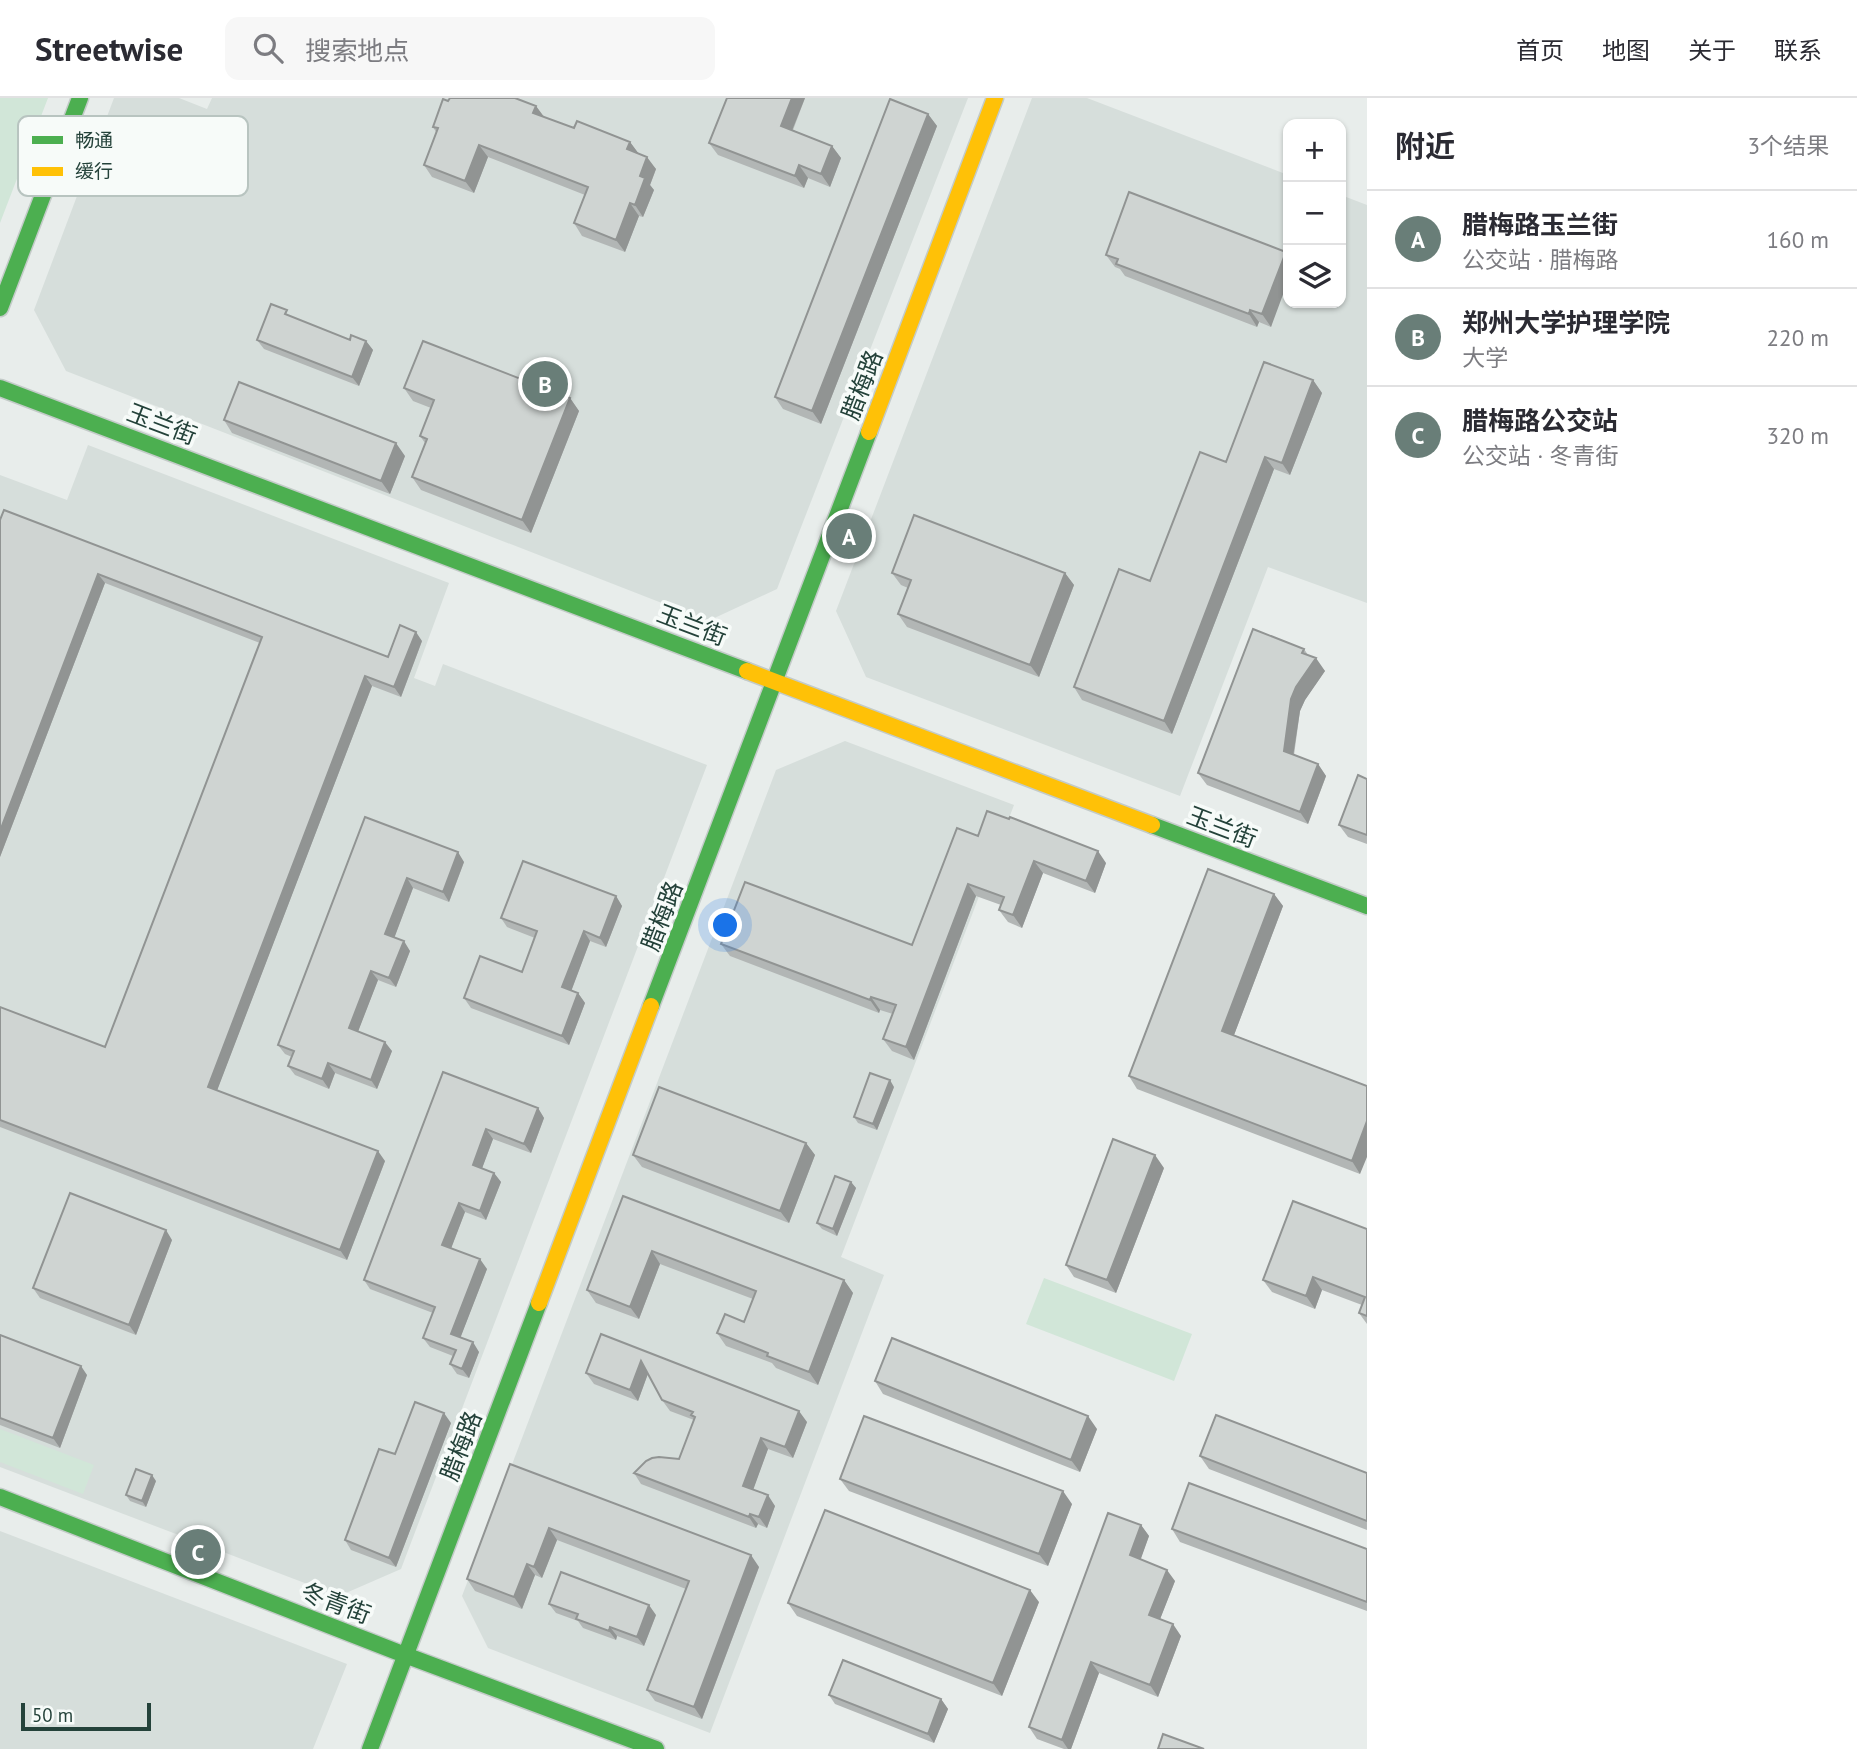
<!DOCTYPE html>
<html lang="zh">
<head>
<meta charset="utf-8">
<style>
	body { margin:0; font-family:"PT Sans","Noto Sans SC",sans-serif; background:#f7f7f7; color:#2b2b33 }
	.controls { position:absolute; right:21px; top:21px; display:grid; overflow:hidden; border-radius:14px; box-shadow:0 2px 5px #0004 }
	.controls button { width:63px; height:63px; display:grid; place-items:center; padding:0; border:0; border-bottom:2px solid #e1e1e2; background:#fff; color:#2b2b33; font:35px sans-serif }
	.scale { position:absolute; left:21px; bottom:18px; width:130px; box-sizing:border-box; padding-left:7px; border:4px solid #24423a; border-top:0; font-size:19px; line-height:24px; white-space:nowrap; color:#24423a; -webkit-text-stroke:5px #f7fbf9; paint-order:stroke }
	.you { position:absolute; left:726px; top:828px; width:24px; height:24px; margin:-18px; border:5px solid #fff; border-radius:50%; background:#1a73e8; box-shadow:0 0 0 10px #1a73e833 }
	.badge { display:grid; place-items:center; width:46px; height:46px; border-radius:50%; background:#697e78; color:#fff; font-size:23px; font-weight:700 }
	.pin { position:absolute; translate:-50% -50%; border:4px solid #fff; box-shadow:0 2px 7px #0006 }
	.list { margin:0; padding:0; list-style:none }
	h2 { display:flex; justify-content:space-between; align-items:center; height:91px; margin:0; padding:0 28px; font-size:30px }
	h2 small { font-size:23px; font-weight:400; color:#7c7c81 }
	.list li { display:grid; grid-template-columns:46px 1fr auto; gap:21px; align-items:center; box-sizing:border-box; height:98px; padding:0 28px; border-top:2px solid #e1e1e2 }
	.list b { display:block; font-size:26px; white-space:nowrap }
	.list p { margin:0; font-size:23px; white-space:nowrap; color:#7c7c81 }
	.list em { font-size:23px; font-style:normal; color:#7c7c81 }
	.icon { flex:none; width:38px; height:38px; fill:none; stroke:currentColor; stroke-width:2; stroke-linecap:round; stroke-linejoin:round }
	.map { position:relative; flex:none; width:1367px; height:1651px; overflow:hidden }
	header { display:flex; align-items:center; gap:42px; box-sizing:border-box; height:98px; padding:0 35px; background:#fff; border-bottom:2px solid #e1e1e2 }
	header strong { font-size:33px }
	nav { display:flex; gap:38px; margin-inline-start:auto; font-size:24px }
	.search { width:490px; height:63px; background:#f7f7f7; display:flex; align-items:center; gap:18px; box-sizing:border-box; padding:0 24px; border-radius:14px; color:#7c7c81; font-size:26px }
	main { display:flex }
	aside { flex:1; background:#fff }
	.map>svg:first-child { display:block }
	.built { fill:#d6dedb }
	.green { fill:#d1e6d8 }
	.lines { fill:none; stroke-linecap:round; stroke-linejoin:round }
	.fast-casing { stroke:#c3cbc8; stroke-width:19 }
	.slow-casing { stroke:#c3cbc8; stroke-width:19 }
	.fast { stroke:#4caf50; stroke-width:16 }
	.slow { stroke:#ffc107; stroke-width:16 }
	.wall { fill:#b2b6b5 }
	.shaded-wall { fill:#919493 }
	.building { fill:#cfd4d2; stroke:#919493; stroke-width:2 }
	.labels { text-anchor:middle; dominant-baseline:central; stroke-width:7; stroke-linejoin:round; paint-order:stroke }
	.street-label { font-size:24px; fill:#24423a; stroke:#f7fbf9 }
	.key { fill:#f7fbf9; stroke:#b8c4c0; stroke-width:2 }
	.key-label { font-size:19px; fill:#24423a }
</style>
</head>
<body>
<header>
<strong>Streetwise</strong>
<div class="search"><svg class="icon" aria-label="search" viewBox="0 0 24 24"><circle cx="10" cy="10" r="6"/><path d="M15 15l6 6"/></svg>搜索地点</div>
<nav><a>首页</a><a>地图</a><a>关于</a><a>联系</a></nav>
</header>
<main>
<div class="map">
<svg width="1367" height="1651" viewBox="0 0 1367 1651">
	<rect width="100%" height="100%" fill="#e8edeb"/>
	<path class="built" d="M114,0H179L207,11L212,0H968L777,491L708,523L66,273L34,212Z
		M1032,0H1087L1288,77V205H1341V97L1367,107V505L1268,469L1180,698L866,579L836,513Z
		M88,347L449,485L414,580L435,588L443,566L707,667L401,1471L339,1498L0,1369V377L67,402Z
		M845,643L1014,707L841,1159L884,1177L710,1635L488,1550L462,1498L776,672Z
		M0,1433L347,1566L313,1651H0Z"/>
	<path class="green" d="M0,0H48L0,125Z
		M1044,1180L1192,1236L1174,1283L1026,1226Z
		M0,1331L94,1367L83,1396L0,1364Z"/>
	<g class="lines">
		<defs>
			<path id="fast" d="M0,210L80,0
				M0,290L747,573
				M1152,727L1367,808
				M651,908L869,334
				M0,1399L405,1557L656,1651
				M370,1651L539,1205"/>
			<path id="slow" d="M869,334L995,0
				M747,573L1152,727
				M539,1205L651,908"/>
		</defs>
		<use href="#fast" class="fast-casing"/>
		<use href="#slow" class="slow-casing"/>
		<use href="#fast" class="fast"/>
		<use href="#slow" class="slow"/>
	</g>
	<path class="wall" d="M727,0H805L793,32L832,48L841,60L830,89L808,80L804,90L718,57L709,45Z
		M448,3L536,8L543,19L574,30L630,44L638,55L656,71L650,87L654,92L643,119L639,118L625,154L582,138L574,125L585,97L488,59L474,95L432,79L424,67L436,34L433,29Z
		M928,16L937,28L821,326L783,311L775,299Z
		M1106,157L1288,158L1271,229L1259,224L1257,229L1125,178L1120,171L1115,169Z
		M292,219L350,242L366,243L373,252L359,288L264,251L257,242Z
		M1313,282L1322,295L1290,377L1274,371L1172,636L1082,602L1074,589L1150,483L1226,364Z
		M404,290L570,300L579,313L531,435L421,392L412,379L425,345L420,338L431,310L413,303Z
		M224,322L405,358L390,396L232,335Z
		M0,422L388,559L422,543L401,599L372,588L217,992L385,1063L347,1162L0,1029V909L105,949L260,545L105,485L0,759Z
		M892,475H1065L1074,487L1039,579L907,529L898,516L908,490L901,487Z
		M1304,551L1308,557L1325,573L1305,602L1300,613L1294,657L1318,666L1326,678L1308,726L1207,687L1198,675Z
		M1367,681V746L1348,739L1339,727Z
		M365,719L464,764L449,804L413,790L394,840L410,853L396,889L378,882L358,933L392,953L377,991L335,975L329,991L295,977L288,968L292,959L285,956L278,947Z
		M978,738L1106,765L1095,795L1043,775L1022,830L1008,824L999,812L1001,807L976,798L914,962L892,953L883,941L893,916L880,912L879,915L730,858L721,846L912,847Z
		M1274,796L1283,808L1234,937L1367,988L1360,1076L1137,991L1129,978Z
		M616,798L622,808L606,849L590,843L571,893L578,895L585,905L569,947L471,910L464,900L522,874L535,840L507,829L501,820Z
		M443,974L538,1010L544,1020L531,1055L493,1041L482,1070L494,1075L501,1084L486,1122L465,1114L451,1150L487,1171L460,1240L479,1254L469,1280L457,1276L450,1266L453,1258L430,1249L423,1240L433,1215L370,1191L364,1182Z
		M894,989L877,1032L858,1025L854,1019Z
		M806,1045L815,1057L789,1125L642,1069L633,1057Z
		M1164,1070L1116,1195L1074,1179L1066,1167Z
		M851,1084L856,1090L837,1138L822,1131L817,1125Z
		M623,1098L844,1182L853,1195L818,1287L776,1270L772,1265L726,1248L717,1235L744,1224L753,1201L660,1166L639,1221L596,1205L587,1192Z
		M1367,1131V1226L1359,1215L1362,1207L1322,1192L1315,1211L1272,1194L1263,1182Z
		M172,1142L136,1237L40,1200L33,1190Z
		M601,1236L807,1324L793,1360L768,1351L753,1391L775,1408L767,1430L758,1426L756,1430L641,1386L634,1375L679,1361L694,1322L670,1313L662,1302L648,1275L638,1303L594,1286L586,1275Z
		M0,1237L87,1277L60,1350L0,1327Z
		M875,1283L1097,1331L1080,1374L883,1296Z
		M451,1325L396,1469L351,1452L345,1442L395,1356Z
		M1200,1358L1367,1375V1432L1209,1371Z
		M510,1366L759,1469L702,1621L655,1603L647,1592L686,1491L557,1442L542,1480L535,1477L522,1511L475,1493L467,1481Z
		M840,1381L1072,1406L1048,1468L849,1393Z
		M156,1383L146,1409L130,1403L126,1397Z
		M1141,1427L1149,1438L1140,1462L1175,1483L1160,1521L1181,1538L1158,1599L1099,1575L1071,1651H1064L1037,1641L1029,1629Z
		M1172,1431L1367,1451V1513L1180,1444Z
		M1039,1504L1002,1598L797,1518L788,1505Z
		M549,1506L656,1517L644,1548L617,1538L616,1542L583,1530L578,1523L556,1515Z
		M829,1597L941,1601L948,1611L934,1645L835,1606Z"/>
	<path class="shaded-wall" d="M792,0H805L789,40L781,28Z
		M536,8L545,20L533,15Z
		M928,16L937,28L821,326L812,313Z
		M630,44L639,56L627,51Z
		M479,47L488,59L474,95L465,83Z
		M832,48L841,60L830,89L821,76Z
		M647,59L656,71L650,87L654,92L643,119L635,107L640,78Z
		M799,67L808,80L804,90L795,78Z
		M630,105L639,118L625,154L616,142Z
		M1286,154L1288,158V183L1271,229L1262,216Z
		M1250,212L1259,224L1257,229L1249,216Z
		M366,243L373,252L359,288L352,279Z
		M1313,282L1322,295L1290,377L1282,365Z
		M570,300L579,313L531,435L522,422Z
		M396,345L405,358L390,396L381,383Z
		M1265,359L1274,371L1172,636L1164,623Z
		M1065,475L1074,487L1039,579L1030,567Z
		M98,476L105,485L0,759V733Z
		M416,534L422,543L401,599L394,589Z
		M1316,560L1325,573L1305,602L1300,613L1292,665L1284,653L1291,601L1296,589Z
		M365,578L372,588L215,998L208,989Z
		M1318,666L1326,678L1308,726L1300,714Z
		M1098,753L1106,765L1095,795L1086,783Z
		M458,754L464,764L449,804L443,794Z
		M1034,763L1043,775L1022,830L1013,817Z
		M407,780L413,790L392,846L385,836Z
		M968,786L976,798L914,962L906,949Z
		M1274,796L1283,808L1231,945L1222,933Z
		M616,798L622,808L606,849L600,840Z
		M584,833L590,843L569,899L562,889Z
		M404,843L410,853L396,889L389,880Z
		M371,873L378,882L356,939L349,930Z
		M578,895L585,905L569,947L562,938Z
		M871,899L880,912L879,915L870,902Z
		M385,944L392,953L377,991L371,982Z
		M328,965L335,975L329,991L322,981Z
		M890,982L894,989L877,1032L873,1026Z
		M538,1010L544,1020L531,1055L524,1046Z
		M1367,1023V1059L1360,1076L1352,1063Z
		M486,1031L493,1041L480,1076L473,1067Z
		M806,1045L815,1057L789,1125L780,1113Z
		M378,1053L385,1063L347,1162L340,1152Z
		M1155,1057L1164,1070L1116,1195L1107,1182Z
		M494,1075L501,1084L486,1122L480,1113Z
		M851,1084L856,1090L837,1138L833,1131Z
		M459,1105L465,1114L449,1156L442,1147Z
		M166,1132L172,1142L136,1237L129,1227Z
		M652,1153L660,1166L639,1221L630,1209Z
		M480,1161L487,1171L458,1246L451,1236Z
		M1313,1179L1322,1192L1315,1211L1306,1198Z
		M844,1182L853,1195L818,1287L809,1274Z
		M473,1244L479,1254L469,1280L462,1271Z
		M641,1263L649,1273L638,1303L630,1292Z
		M81,1268L87,1277L60,1350L53,1340Z
		M799,1313L807,1324L793,1360L785,1349Z
		M444,1315L451,1325L396,1469L389,1460Z
		M1088,1318L1097,1331L1080,1374L1071,1362Z
		M761,1340L768,1351L751,1398L743,1388Z
		M152,1377L156,1383L146,1409L142,1403Z
		M1063,1393L1072,1406L1048,1468L1039,1456Z
		M768,1397L775,1408L767,1430L759,1419Z
		M750,1416L758,1426L756,1430L749,1419Z
		M1141,1427L1149,1438L1138,1469L1130,1457Z
		M549,1430L557,1442L542,1480L534,1469Z
		M751,1457L759,1469L702,1621L694,1609Z
		M527,1466L535,1477L522,1511L514,1499Z
		M1167,1472L1175,1483L1157,1529L1149,1517Z
		M1030,1492L1039,1504L1002,1598L993,1585Z
		M649,1507L656,1517L644,1548L637,1539Z
		M1173,1526L1181,1538L1158,1599L1150,1587Z
		M610,1529L617,1538L616,1542L609,1533Z
		M1091,1564L1099,1575L1071,1651H1068L1062,1642Z
		M941,1601L948,1611L934,1645L928,1636Z"/>
	<path class="building" d="M450,0H515L536,8L533,15L574,30L577,23L630,44L627,51L647,59L640,78L645,80L635,107L630,105L616,142L574,125L588,89L479,47L465,83L424,67L438,30L433,29L443,1L448,3Z
		M727,0H792L781,28L832,48L821,76L799,67L795,78L709,45Z
		M890,1L928,16L812,313L775,299Z
		M1129,94L1286,154L1262,216L1250,212L1249,216L1116,166L1118,161L1106,157Z
		M271,206L287,212L285,216L350,242L351,237L366,243L352,279L257,242Z
		M423,243L570,300L522,422L412,379L427,341L420,338L434,302L404,290Z
		M1264,264L1313,282L1282,365L1265,359L1164,623L1074,589L1119,471L1150,483L1200,354L1226,364Z
		M239,284L396,345L381,383L224,322Z
		M4,412L388,559L400,527L416,534L394,589L365,578L208,989L378,1053L340,1152L0,1022V909L105,949L262,539L98,476L0,733V422Z
		M914,417L1065,475L1030,567L898,516L911,482L892,475Z
		M1253,531L1304,551L1302,555L1316,560L1296,589L1291,601L1284,653L1318,666L1300,714L1198,675Z
		M1358,677L1367,681V737L1339,727Z
		M987,713L1009,721L1010,719L1098,753L1086,783L1034,763L1013,817L999,812L1004,799L968,786L906,949L883,941L896,907L871,899L870,902L721,846L745,784L912,847L957,730L978,738Z
		M365,719L458,754L443,794L407,780L385,836L404,843L389,880L371,873L349,930L385,944L371,982L328,965L322,981L288,968L294,953L278,947Z
		M523,763L616,798L600,840L584,833L562,889L578,895L562,938L464,900L480,858L522,874L537,833L501,820Z
		M1208,771L1274,796L1222,933L1367,988V1023L1352,1063L1129,978Z
		M443,974L538,1010L524,1046L486,1031L473,1067L494,1075L480,1113L459,1105L442,1147L480,1161L451,1236L473,1244L462,1271L450,1266L456,1252L423,1240L435,1209L364,1182Z
		M870,975L890,982L873,1026L854,1019Z
		M659,989L806,1045L780,1113L633,1057Z
		M1113,1041L1155,1057L1107,1182L1066,1167Z
		M835,1078L851,1084L833,1131L817,1125Z
		M70,1095L166,1132L129,1227L33,1190Z
		M623,1098L844,1182L809,1274L767,1258L768,1255L717,1235L725,1216L744,1224L756,1193L652,1153L630,1209L587,1192Z
		M1293,1103L1367,1131V1218L1359,1215L1365,1199L1313,1179L1306,1198L1263,1182Z
		M601,1236L799,1313L785,1349L761,1340L743,1388L768,1397L759,1419L750,1416L749,1419L634,1375L646,1363L652,1360L659,1359L679,1361L695,1319L691,1317L693,1314L662,1302L641,1263L630,1292L586,1275Z
		M0,1237L81,1268L53,1340L0,1320Z
		M892,1240L1088,1318L1071,1362L875,1283Z
		M415,1304L444,1315L389,1460L345,1442L379,1351L395,1356Z
		M1216,1317L1367,1375V1423L1200,1358Z
		M864,1318L1063,1393L1039,1456L840,1381Z
		M510,1366L751,1457L694,1609L647,1592L689,1483L549,1430L534,1469L527,1466L514,1499L467,1481Z
		M136,1371L152,1377L142,1403L126,1397Z
		M1189,1385L1367,1451V1504L1172,1431Z
		M825,1412L1030,1492L993,1585L788,1505Z
		M1108,1415L1141,1427L1130,1457L1167,1472L1149,1517L1173,1526L1150,1587L1091,1564L1062,1642L1029,1629Z
		M561,1474L649,1507L637,1539L610,1529L609,1533L576,1521L578,1516L549,1506Z
		M843,1562L941,1601L928,1636L829,1597Z
		M1163,1636L1204,1651H1158Z"/>
	<g class="labels">
		<g class="street-label">
			<text transform="translate(862 287) rotate(-69)">腊梅路</text>
			<text transform="translate(162 326) rotate(21)">玉兰街</text>
			<text transform="translate(692 527) rotate(21)">玉兰街</text>
			<text transform="translate(1222 729) rotate(21)">玉兰街</text>
			<text transform="translate(662 818) rotate(-69)">腊梅路</text>
			<text transform="translate(461 1348) rotate(-69)">腊梅路</text>
			<text transform="translate(336 1505) rotate(21)">冬青街</text>
		</g>
	</g>
	<rect x="18" y="18" width="230" height="80" rx="10" class="key"/>
	<rect x="32" y="38" width="31" height="8" fill="#4caf50"/>
	<rect x="32" y="69" width="31" height="9" fill="#ffc107"/>
	<g class="key-label">
		<text x="75" y="49">畅通</text>
		<text x="75" y="80">缓行</text>
	</g>
</svg>
<div class="controls">
<button>+</button>
<button>−</button>
<button><svg class="icon" aria-label="layers" viewBox="0 0 24 24"><path d="M12 4l9 5-9 5-9-5zM3 14l9 5 9-5"/></svg></button>
</div>
<div class="scale">50 m</div>
<div class="you"></div>
<div class="pin badge" style="left:849px;top:438px">A</div>
<div class="pin badge" style="left:545px;top:286px">B</div>
<div class="pin badge" style="left:198px;top:1454px">C</div>
</div>
<aside>
<h2>附近<small>3个结果</small></h2>
<ul class="list">
<li><span class="badge">A</span><div><b>腊梅路玉兰街</b><p>公交站 · 腊梅路</p></div><em>160 m</em></li>
<li><span class="badge">B</span><div><b>郑州大学护理学院</b><p>大学</p></div><em>220 m</em></li>
<li><span class="badge">C</span><div><b>腊梅路公交站</b><p>公交站 · 冬青街</p></div><em>320 m</em></li>
</ul>
</aside>
</main>
</body>
</html>
